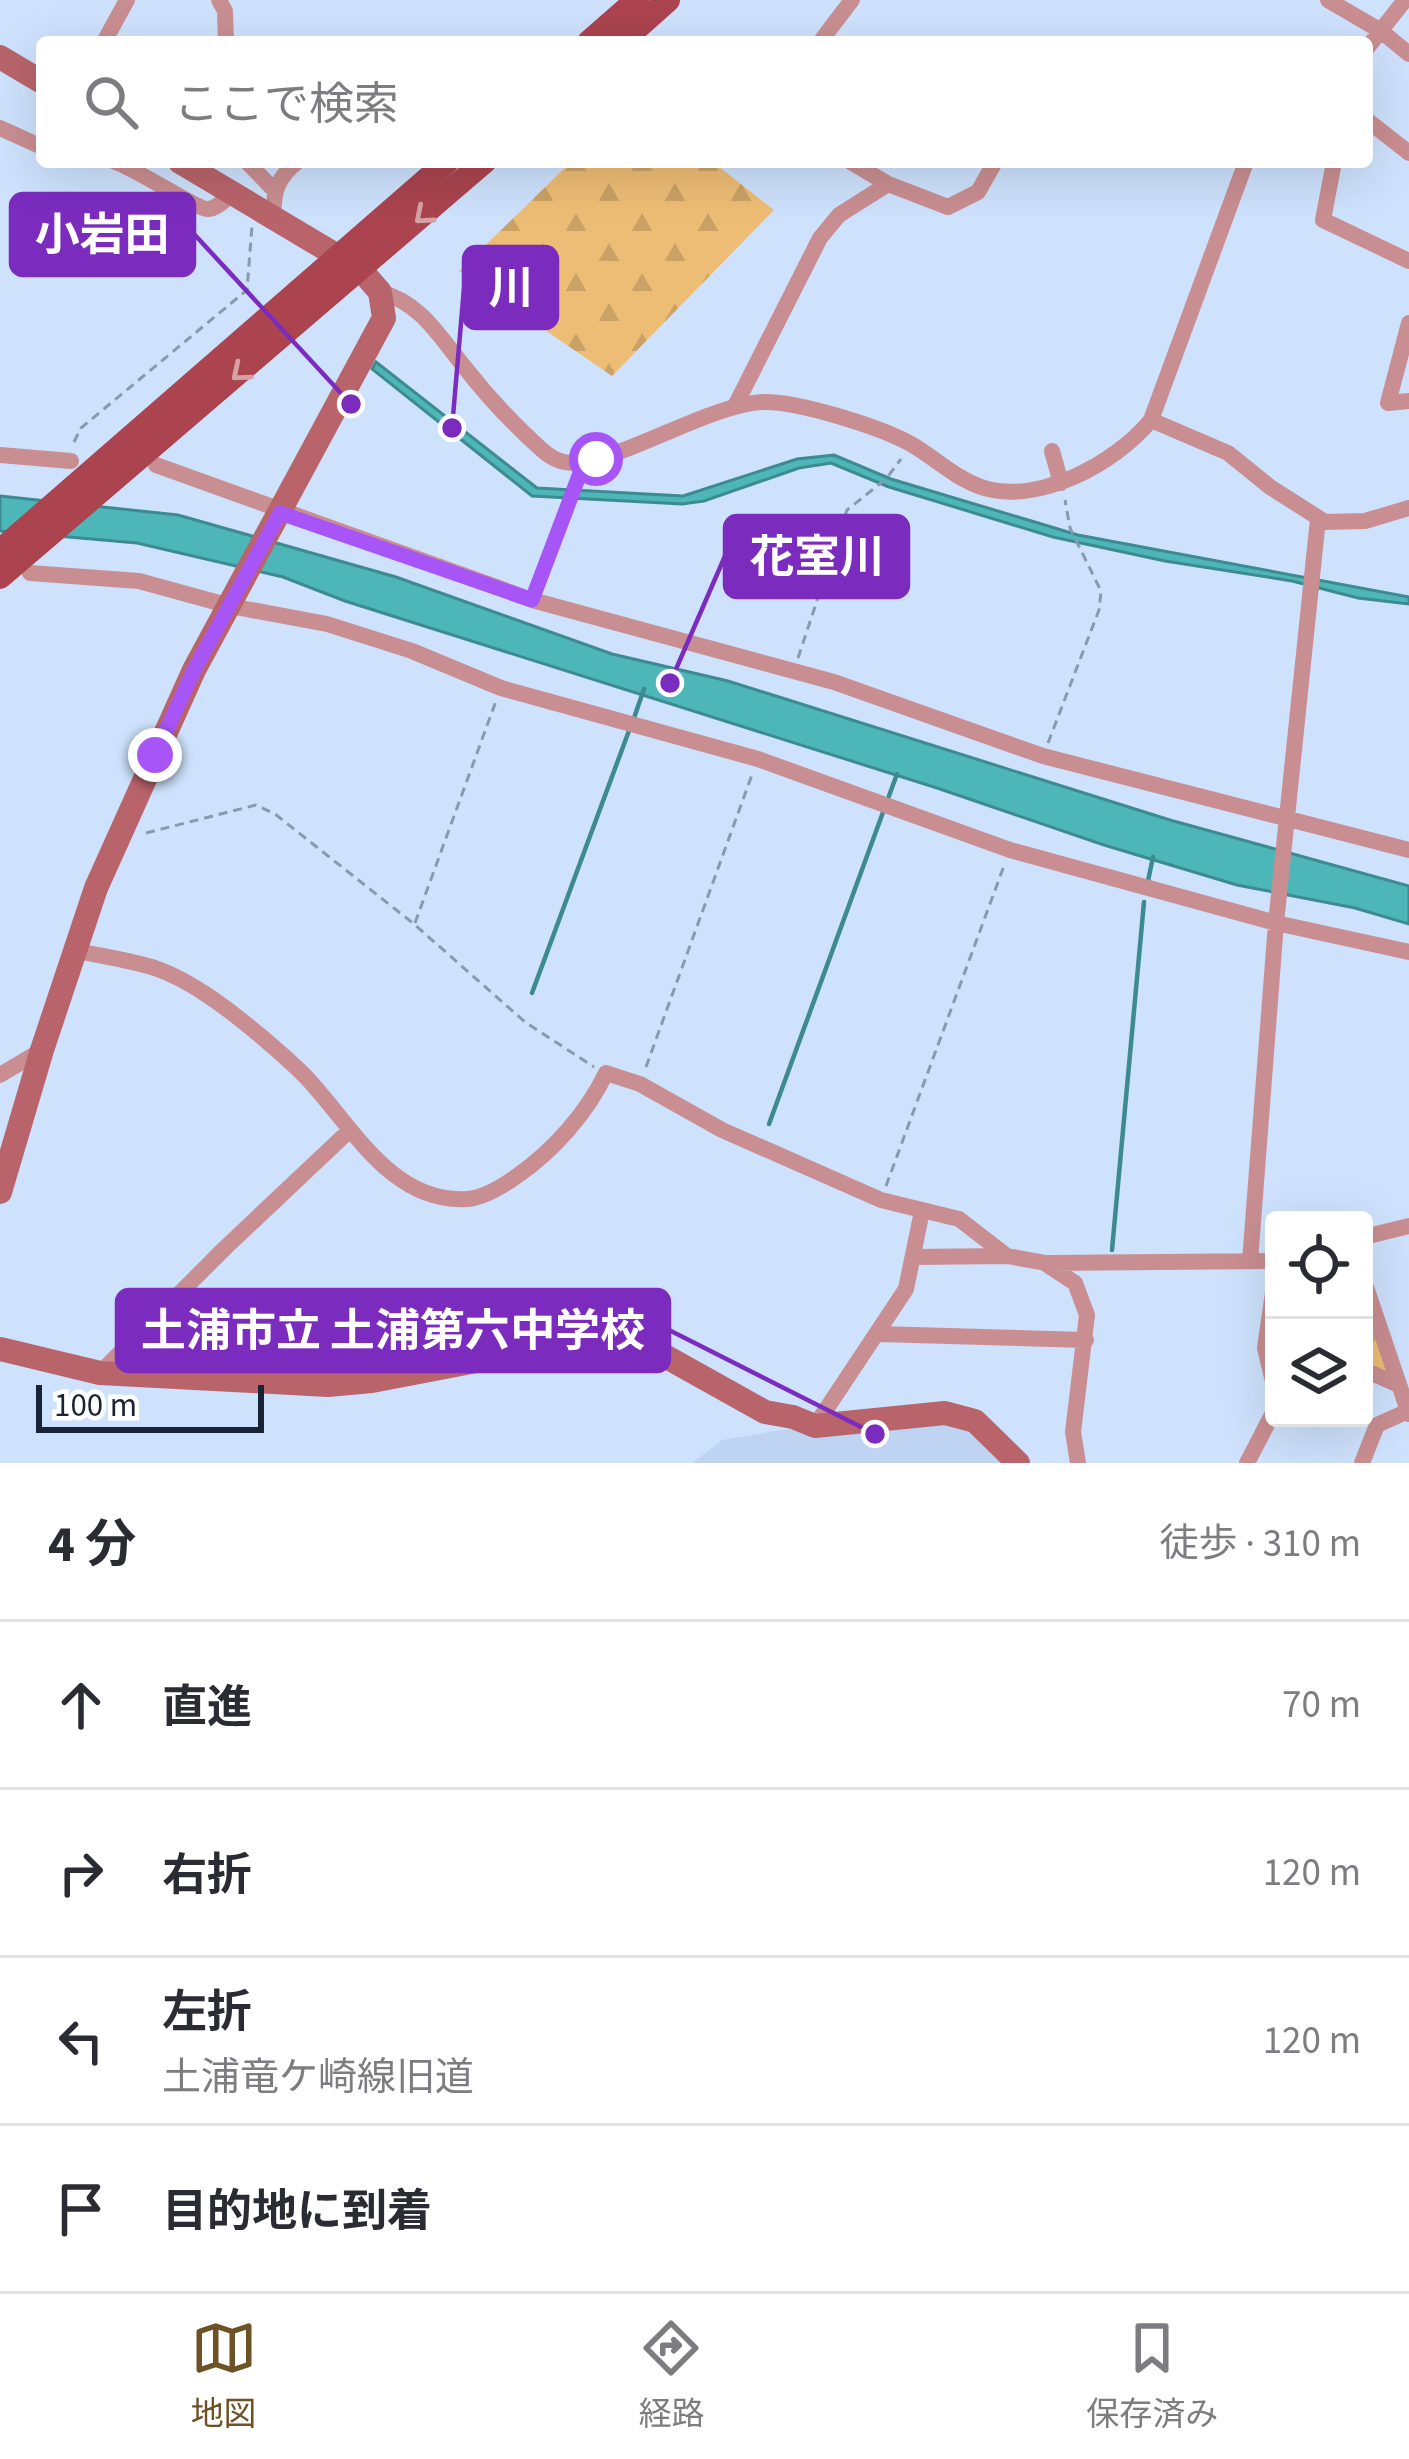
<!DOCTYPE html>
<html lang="ja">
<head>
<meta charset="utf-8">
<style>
	body { margin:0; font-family:"Source Sans 3","Noto Sans JP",sans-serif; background:#f7f7f7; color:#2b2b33 }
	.controls { position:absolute; right:36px; bottom:36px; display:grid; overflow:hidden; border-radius:12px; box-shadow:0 12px 48px #0002 }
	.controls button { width:108px; height:108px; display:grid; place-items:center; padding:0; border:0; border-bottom:3px solid #e1e1e2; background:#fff; color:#2b2b33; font:60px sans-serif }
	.scale { position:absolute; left:36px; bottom:30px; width:228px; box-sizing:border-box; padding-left:12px; border:6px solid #182435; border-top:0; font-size:33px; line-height:42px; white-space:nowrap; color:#182435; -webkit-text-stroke:9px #fff; paint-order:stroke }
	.stop { position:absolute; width:36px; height:36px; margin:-27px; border:9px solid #a855f7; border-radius:50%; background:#fff }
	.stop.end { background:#a855f7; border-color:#fff; box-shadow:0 3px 12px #0008 }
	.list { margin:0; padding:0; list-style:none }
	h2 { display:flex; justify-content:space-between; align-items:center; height:156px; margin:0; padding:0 48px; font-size:51px }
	h2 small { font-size:39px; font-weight:400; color:#7c7c81 }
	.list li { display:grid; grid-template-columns:78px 1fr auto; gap:36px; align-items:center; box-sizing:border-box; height:168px; padding:0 48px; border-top:3px solid #e1e1e2 }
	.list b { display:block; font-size:45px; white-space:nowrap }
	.list p { margin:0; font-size:39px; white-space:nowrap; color:#7c7c81 }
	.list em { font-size:39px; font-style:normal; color:#7c7c81 }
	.icon { flex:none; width:66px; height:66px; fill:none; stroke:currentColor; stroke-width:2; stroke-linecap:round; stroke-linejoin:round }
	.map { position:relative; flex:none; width:1409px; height:1463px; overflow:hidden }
	.search { position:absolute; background:#fff; box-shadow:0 12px 48px #0002; left:36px; right:36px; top:36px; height:132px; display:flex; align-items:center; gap:30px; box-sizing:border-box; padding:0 42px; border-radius:12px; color:#7c7c81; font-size:45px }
	.sheet { height:828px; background:#fff }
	nav { display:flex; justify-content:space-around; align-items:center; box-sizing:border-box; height:168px; border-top:3px solid #e1e1e2; background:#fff; font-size:33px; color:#7c7c81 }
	nav a { display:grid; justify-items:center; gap:6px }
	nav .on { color:#6e5124 }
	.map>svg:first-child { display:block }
	.built { fill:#bed4f2 }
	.forest { fill:url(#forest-firs) }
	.park { fill:url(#park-crowns) }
	.water { fill:#4db6b8; stroke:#3d8a91; stroke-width:3 }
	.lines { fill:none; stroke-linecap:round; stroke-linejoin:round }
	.stream { stroke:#3d8a91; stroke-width:4.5 }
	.path { stroke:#8899b0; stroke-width:3; stroke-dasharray:9 6; stroke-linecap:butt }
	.street { stroke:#c98e91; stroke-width:16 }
	.secondary { stroke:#b9646b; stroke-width:24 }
	.primary { stroke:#ab444f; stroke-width:24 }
	.oneway { stroke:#d5a2a7 }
	.route { stroke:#a855f7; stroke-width:15 }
	.leader { fill:none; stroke:#7b2cbf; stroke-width:4.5 }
	.callout-dot { fill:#7b2cbf; stroke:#fff; stroke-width:4.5 }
	.callout { fill:#7b2cbf; stroke:#7b2cbf; stroke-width:4.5 }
	.callout-label { font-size:45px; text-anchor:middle; font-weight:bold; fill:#fff }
</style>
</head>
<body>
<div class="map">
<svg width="1409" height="1463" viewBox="0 0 1409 1463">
	<defs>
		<pattern id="forest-firs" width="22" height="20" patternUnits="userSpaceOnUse" patternTransform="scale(3)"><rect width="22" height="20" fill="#eebd75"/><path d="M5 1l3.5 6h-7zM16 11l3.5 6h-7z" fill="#cba266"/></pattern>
		<pattern id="park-crowns" width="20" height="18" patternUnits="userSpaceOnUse" patternTransform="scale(3)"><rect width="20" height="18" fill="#eebd75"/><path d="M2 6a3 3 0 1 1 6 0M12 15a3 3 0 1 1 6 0" fill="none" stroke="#cba266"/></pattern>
	</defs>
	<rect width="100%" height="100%" fill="#cee2fd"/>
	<path class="built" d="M945,1413L1018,1463H692L722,1440L800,1427Z"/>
	<path class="forest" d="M571,162H713L774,210L612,376L459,271Z"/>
	<path class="park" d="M1364,1281L1399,1385L1364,1370Z"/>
	<path class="water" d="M376,362L537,488L683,496L797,459L834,455L891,479L1078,535L1409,597V604L1358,598L1292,581L1165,561L1053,537L889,487L831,463L799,468L704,501L682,504L532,496L372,369Z
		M0,496L178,515L396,577L612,654L728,681L1170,820L1409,886V924L1355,908L1237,885L1104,845L937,788L345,601L283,577L137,543L0,531Z"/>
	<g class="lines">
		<path class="stream" d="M634,718L644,689
			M1148,881L1153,857
			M532,993L630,728
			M769,1124L897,774
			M1112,1250L1144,902"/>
		<path class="path" d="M74,442L81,428L247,290L252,226
			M537,587L578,478
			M798,658L847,510L886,479L901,459
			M1048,743L1099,610L1101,591L1070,528L1065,500
			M146,833L256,805L275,814L414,924L525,1022L594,1067
			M415,923L496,701
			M646,1067L753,772
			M886,1186L1005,863"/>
		<path class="street" d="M219,0L225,11L226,42
			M1328,0L1381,31L1409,54
			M104,42L127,0
			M820,42L852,0
			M1367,48L1405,0
			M1367,120L1409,153
			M0,128L42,147
			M115,162C137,169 199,211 209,209C219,207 226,199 233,192
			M247,162L274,190
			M851,162L888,184L948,207L978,192L995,162
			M1334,162L1323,220L1409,261
			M273,216C274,191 277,178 297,162
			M380,292C422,303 440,338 466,369C484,392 506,416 527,436C538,446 549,459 564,462C606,471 707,404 763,402C798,401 880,427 911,444C935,458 955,478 981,487C1038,506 1116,463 1151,420L1246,162
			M1409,323L1388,403L1409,401
			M736,404L820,238L839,215L888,184
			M1151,420L1228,453L1270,487L1325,522L1365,521L1409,508
			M1052,451L1061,483
			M0,455L71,461
			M156,465L532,600L834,682L1043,756L1409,850
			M30,573L139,581L230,606L327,624L412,651L501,688L758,759L1010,850L1276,923L1409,952
			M73,950C100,956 129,960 155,968C193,981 232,1012 263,1038C277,1050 291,1062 304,1075C350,1122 390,1204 467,1199C484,1198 503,1186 517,1176C553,1151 587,1113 606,1073L640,1084L722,1130L881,1200L959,1219L1007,1256
			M0,1075L42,1050
			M1364,1237L1409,1226
			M913,1257L1007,1256L1046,1263L1274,1261
			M1250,1261L1276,923L1318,519
			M1046,1264L1075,1283L1087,1315L1073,1432L1078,1463
			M1364,1281L1409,1414
			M1274,1286L1265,1348L1274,1386
			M879,1334L1086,1340
			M1364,1370L1399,1385
			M100,1373L225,1248L350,1130
			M815,1426L906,1289L922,1211
			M1247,1463L1274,1411
			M1362,1463L1377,1425L1408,1411"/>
		<path class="secondary" d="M0,57L42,82
			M0,1192L42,1050L96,888L194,670L384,318L380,292L361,270L180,162
			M0,1349L100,1373L328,1385L372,1381L585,1340H636L765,1412L793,1417L815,1426L945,1413L975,1421L1018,1463"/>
		<path class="primary" d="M589,42L637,0
			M621,42L668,0
			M0,551L447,162
			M0,577L484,162"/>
	</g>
	<defs><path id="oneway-chevron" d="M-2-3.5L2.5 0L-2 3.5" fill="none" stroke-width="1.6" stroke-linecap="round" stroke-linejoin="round" transform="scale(3)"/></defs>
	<g class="oneway">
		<use href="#oneway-chevron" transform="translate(423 216) rotate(139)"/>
		<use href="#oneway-chevron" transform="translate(240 373) rotate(140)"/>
	</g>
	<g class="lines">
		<path class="route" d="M155,755L194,670L280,513L532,600L585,460L596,459"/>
	</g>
	<path class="leader" d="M351 404L194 234M452 428L464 288M670 683L725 556M875 1434L669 1330"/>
	<g class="callout-dot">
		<circle cx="351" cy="404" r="12"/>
		<circle cx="452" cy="428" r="12"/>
		<circle cx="670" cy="683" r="12"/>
		<circle cx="875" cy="1434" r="12"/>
	</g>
	<g class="callout">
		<rect x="11" y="194" width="183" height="81" rx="12"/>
		<rect x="464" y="247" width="93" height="81" rx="12"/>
		<rect x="725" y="516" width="183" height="81" rx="12"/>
		<rect x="117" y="1290" width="552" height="81" rx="12"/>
	</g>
	<g class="callout-label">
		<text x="102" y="250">小岩田</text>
		<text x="511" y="303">川</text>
		<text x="817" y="572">花室川</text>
		<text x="393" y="1346">土浦市立 土浦第六中学校</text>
	</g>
</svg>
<div class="controls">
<button><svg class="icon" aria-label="locate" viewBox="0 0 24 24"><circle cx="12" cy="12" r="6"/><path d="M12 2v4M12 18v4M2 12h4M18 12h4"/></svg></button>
<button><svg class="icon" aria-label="layers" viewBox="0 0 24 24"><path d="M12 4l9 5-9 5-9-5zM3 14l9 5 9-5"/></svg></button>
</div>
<div class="scale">100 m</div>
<div class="stop" style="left:596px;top:459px"></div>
<div class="stop end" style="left:155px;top:755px"></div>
<div class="search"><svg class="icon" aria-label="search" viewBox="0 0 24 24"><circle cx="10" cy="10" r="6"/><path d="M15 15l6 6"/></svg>ここで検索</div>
</div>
<section class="sheet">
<h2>4 分<small>徒歩 · 310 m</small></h2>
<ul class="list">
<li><svg class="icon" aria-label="ahead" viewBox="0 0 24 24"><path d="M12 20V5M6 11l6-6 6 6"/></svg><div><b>直進</b></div><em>70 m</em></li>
<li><svg class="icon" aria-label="right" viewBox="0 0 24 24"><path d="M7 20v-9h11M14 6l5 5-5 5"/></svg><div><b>右折</b></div><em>120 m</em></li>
<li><svg class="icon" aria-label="left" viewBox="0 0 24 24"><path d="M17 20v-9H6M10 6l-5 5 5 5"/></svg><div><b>左折</b><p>土浦竜ケ崎線旧道</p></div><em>120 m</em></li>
<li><svg class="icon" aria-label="arrive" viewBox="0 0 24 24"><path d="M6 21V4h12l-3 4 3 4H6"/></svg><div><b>目的地に到着</b></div></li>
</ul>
</section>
<nav>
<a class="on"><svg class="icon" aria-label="map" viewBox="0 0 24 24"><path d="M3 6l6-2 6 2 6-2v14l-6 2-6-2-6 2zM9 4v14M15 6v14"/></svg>地図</a>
<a><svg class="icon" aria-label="directions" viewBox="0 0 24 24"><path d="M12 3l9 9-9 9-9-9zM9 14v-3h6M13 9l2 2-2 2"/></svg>経路</a>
<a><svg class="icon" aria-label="saved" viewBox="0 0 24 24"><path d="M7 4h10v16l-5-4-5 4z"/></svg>保存済み</a>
</nav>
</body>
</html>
